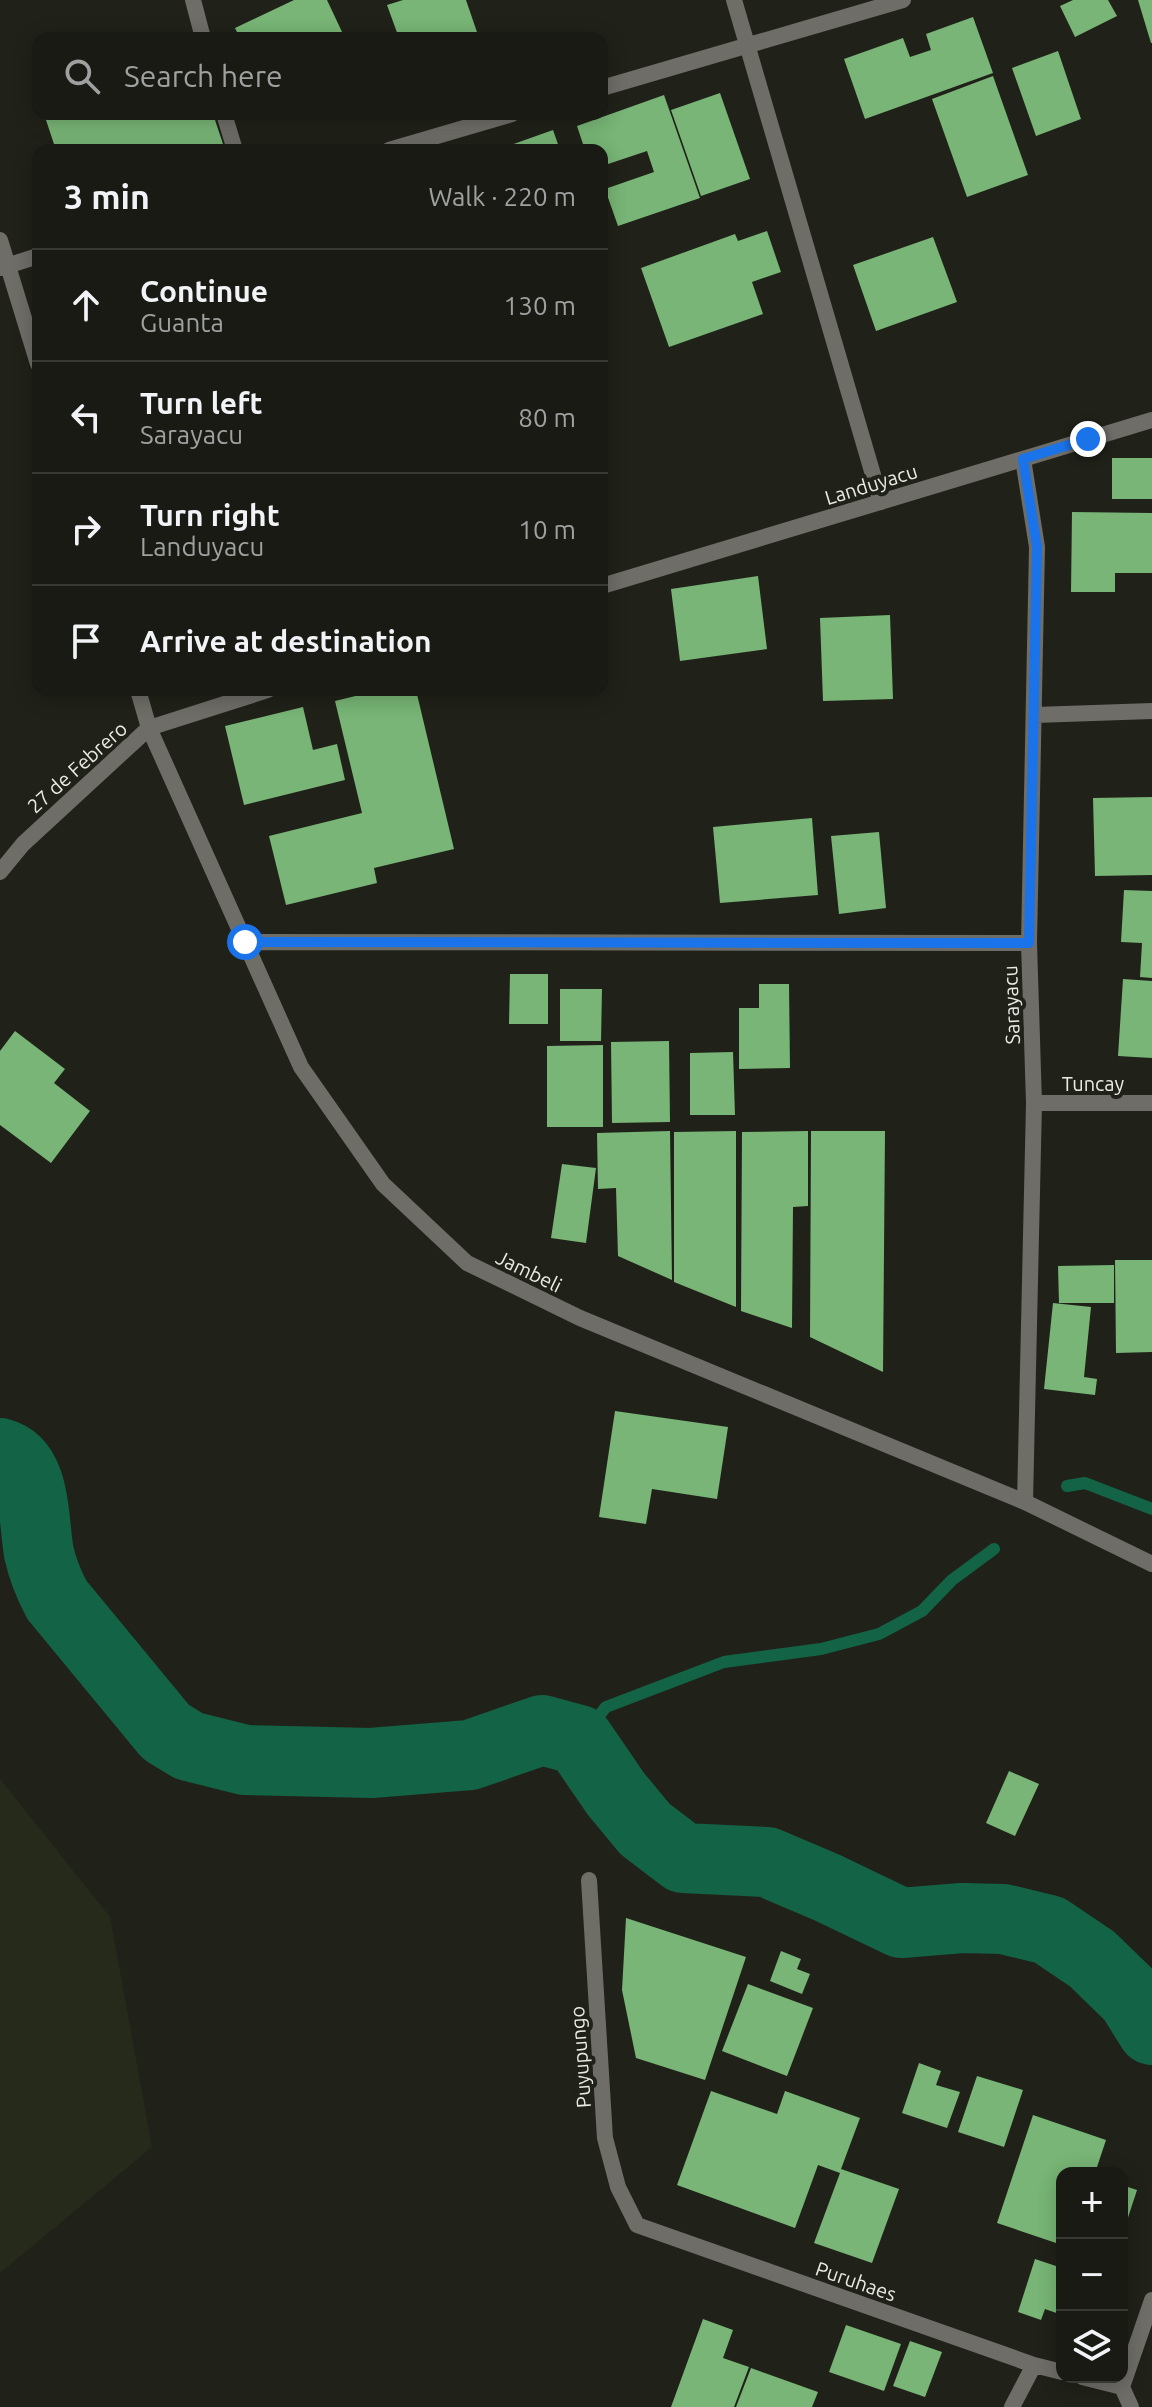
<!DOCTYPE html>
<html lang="en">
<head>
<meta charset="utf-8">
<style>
	body { margin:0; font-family:Ubuntu,sans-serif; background:#252721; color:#f1f3f6 }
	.controls { position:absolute; right:24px; bottom:24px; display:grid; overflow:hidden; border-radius:16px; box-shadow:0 4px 20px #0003 }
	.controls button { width:72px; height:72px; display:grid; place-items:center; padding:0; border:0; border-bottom:2px solid #363833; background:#181a13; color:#f1f3f6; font:40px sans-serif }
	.stop { position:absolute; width:24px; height:24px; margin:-18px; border:6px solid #1a73e8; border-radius:50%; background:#fff }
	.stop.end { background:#1a73e8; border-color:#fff; box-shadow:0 2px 8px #0008 }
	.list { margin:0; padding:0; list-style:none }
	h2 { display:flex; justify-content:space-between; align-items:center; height:104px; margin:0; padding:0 32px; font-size:34px }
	h2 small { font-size:26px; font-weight:400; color:#9fa1a0 }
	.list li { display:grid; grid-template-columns:52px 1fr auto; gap:24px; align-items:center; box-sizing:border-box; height:112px; padding:0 32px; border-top:2px solid #363833 }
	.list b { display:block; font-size:30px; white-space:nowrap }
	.list p { margin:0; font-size:26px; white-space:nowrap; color:#9fa1a0 }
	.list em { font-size:26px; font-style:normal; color:#9fa1a0 }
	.icon { flex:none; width:44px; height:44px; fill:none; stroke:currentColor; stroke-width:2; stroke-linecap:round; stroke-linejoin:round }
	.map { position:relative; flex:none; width:1152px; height:2407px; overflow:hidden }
	.search { position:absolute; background:#181a13; box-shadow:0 4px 20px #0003; left:32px; top:32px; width:576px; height:88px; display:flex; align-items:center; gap:20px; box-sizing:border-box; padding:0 28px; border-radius:16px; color:#9fa1a0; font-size:30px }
	.panel { position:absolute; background:#181a13; box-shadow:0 4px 20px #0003; left:32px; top:144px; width:576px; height:552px; border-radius:16px }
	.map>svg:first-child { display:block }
	.built { fill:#252a1b }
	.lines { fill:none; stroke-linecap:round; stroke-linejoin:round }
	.stream { stroke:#136347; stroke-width:12 }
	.river { stroke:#136347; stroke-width:70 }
	.building { fill:#78b576 }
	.minor { stroke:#6e6d68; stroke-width:16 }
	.route { stroke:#1a73e8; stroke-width:10 }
	.labels { text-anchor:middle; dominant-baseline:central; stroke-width:8; stroke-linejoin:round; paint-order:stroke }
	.street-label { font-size:20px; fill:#e9ece5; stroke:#202219 }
</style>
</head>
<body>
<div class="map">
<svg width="1152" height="2407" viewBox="0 0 1152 2407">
	<rect width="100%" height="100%" fill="#202219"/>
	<path class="built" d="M0,1779L110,1917L152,2147L0,2273Z"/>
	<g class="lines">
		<path class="stream" d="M1067,1486L1085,1483L1152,1509
			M579,1740L606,1707L724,1662L821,1649L879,1634L922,1611L952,1580L994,1549"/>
		<path class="river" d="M0,1453C38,1463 33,1523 39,1553C43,1571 49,1585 57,1600L166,1732L189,1746L245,1760L371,1763L470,1755L542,1730L579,1740L616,1794L645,1829L683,1858L767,1862L828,1888L901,1923L962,1918L1003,1919L1049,1930L1092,1959L1132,1998L1152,2030"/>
	</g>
	<path class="building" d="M294,0H327L343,34L334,38H240L235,28Z
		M403,0H466L479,38H399L387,5Z
		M1073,0H1108L1117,16L1075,37L1060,6Z
		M1138,0H1152V43H1151Z
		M973,17L993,73L865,119L844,59L903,38L910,57L931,50L926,34Z
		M1058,51L1081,119L1036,136L1012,68Z
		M993,76L1028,175L967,197L932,99Z
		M720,93L750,179L701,196L671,110Z
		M664,95L700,198L618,226L605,189L654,172L647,151L602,166V150H585L577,126Z
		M44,114H213L225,150H56Z
		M553,130L560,150H497Z
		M767,231L781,272L752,282L763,314L669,347L641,268L735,234L738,241Z
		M933,237L957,302L876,331L853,265Z
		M1112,458H1152V499H1112Z
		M1072,512L1152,513V573H1115V592H1071Z
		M758,576L767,649L680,661L671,589Z
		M890,615L893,699L823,701L820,618Z
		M380,690H416L454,849L374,868L377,883L286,905L269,836L362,813L335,701Z
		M303,707L313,750L337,744L345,780L244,805L225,726Z
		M1152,797V875L1095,876L1093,798Z
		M812,818L818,895L720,903L713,827Z
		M879,832L886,908L839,914L831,836Z
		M1124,890L1152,891V978L1140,977L1142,943L1121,942Z
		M510,974H548V1024H509Z
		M1123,979L1152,981V1058L1118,1056Z
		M759,984H789L790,1068L739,1069V1008H759Z
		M560,989H602L601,1041H560Z
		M15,1031L65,1069L54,1083L90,1111L51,1163L0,1125V1051Z
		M669,1041L670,1122L612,1123L611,1042Z
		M603,1045V1127H547V1046Z
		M733,1052L735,1115H690V1053Z
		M670,1131L672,1280L618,1256L616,1188L598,1189L597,1133Z
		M736,1131V1307L674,1282V1132Z
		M808,1131V1206L793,1207L792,1328L741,1311L742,1132Z
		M811,1131H885L883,1372L810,1337Z
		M562,1164L596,1168L586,1243L551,1238Z
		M1115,1260H1152V1352L1116,1353Z
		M1114,1265V1303H1059L1058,1266Z
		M1053,1303L1091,1307L1084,1377L1097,1379L1095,1395L1044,1389Z
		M615,1411L728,1427L717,1499L652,1489L646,1524L599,1517Z
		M1009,1771L1039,1784L1015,1836L986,1823Z
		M626,1918L746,1957L705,2080L636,2058L622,1990Z
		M781,1951L801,1959L797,1969L810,1974L802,1994L770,1981Z
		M748,1984L813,2008L787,2076L722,2051Z
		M919,2063L941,2071L936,2085L960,2092L947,2128L902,2113Z
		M977,2076L1023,2090L1004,2147L958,2132Z
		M711,2091L777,2114L785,2091L860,2118L841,2169L899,2189L872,2263L814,2243L840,2173L818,2165L795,2228L677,2185Z
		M1033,2115L1106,2140L1095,2173H1062V2245L997,2223Z
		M1122,2185L1137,2190L1123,2233H1122Z
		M1035,2259L1062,2268V2315L1045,2309L1041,2320L1018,2312Z
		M703,2319L733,2330L723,2358L749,2367L734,2407H671Z
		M846,2325L901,2344L884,2391L829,2372Z
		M910,2341L942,2352L925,2397L893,2386Z
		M751,2368L818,2392L812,2407H736Z"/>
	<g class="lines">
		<path class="minor" d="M193,0L203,38
			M734,0L881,502
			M602,88L903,0
			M224,114L235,150
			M389,150L512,114
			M0,240L38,364
			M0,268L38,256
			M1023,459L1037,547L1029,943L1034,1103L1025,1502
			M602,586L1152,420
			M138,690L149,728L301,1067L383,1184L467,1263L580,1318L1025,1502L1152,1564
			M1035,715L1152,711
			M0,872L23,844L149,728L268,690
			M245,942L1029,943
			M1034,1103H1152
			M589,1880L605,2138L618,2187L637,2225L1034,2365L1062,2372
			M1082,2377L1122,2387
			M1012,2407L1034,2365
			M1131,2407L1122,2387L1152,2300"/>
	</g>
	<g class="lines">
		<path class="route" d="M245,942L1029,943L1037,547L1023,459L1088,439"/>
	</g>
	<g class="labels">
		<g class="street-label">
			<text transform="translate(871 484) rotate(-17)">Landuyacu</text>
			<text transform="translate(77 767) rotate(-42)">27 de Febrero</text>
			<text transform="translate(1011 1005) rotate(-92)">Sarayacu</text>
			<text x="1093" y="1083">Tuncay</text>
			<text transform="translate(529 1271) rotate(26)">Jambeli</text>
			<text transform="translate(580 2057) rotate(-94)">Puyupungo</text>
			<text transform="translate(856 2281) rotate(19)">Puruhaes</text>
		</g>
	</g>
</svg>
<div class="controls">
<button>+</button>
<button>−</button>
<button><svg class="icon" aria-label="layers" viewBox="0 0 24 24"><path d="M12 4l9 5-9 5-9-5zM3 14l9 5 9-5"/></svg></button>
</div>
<div class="stop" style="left:245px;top:942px"></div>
<div class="stop end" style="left:1088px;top:439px"></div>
<div class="search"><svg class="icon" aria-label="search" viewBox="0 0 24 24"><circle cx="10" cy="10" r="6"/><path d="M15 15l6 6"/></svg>Search here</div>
<section class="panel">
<h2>3 min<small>Walk · 220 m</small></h2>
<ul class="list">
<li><svg class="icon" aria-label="ahead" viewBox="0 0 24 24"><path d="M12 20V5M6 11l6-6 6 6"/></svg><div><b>Continue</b><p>Guanta</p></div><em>130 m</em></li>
<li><svg class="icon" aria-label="left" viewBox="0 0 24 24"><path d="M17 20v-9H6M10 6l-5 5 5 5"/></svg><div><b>Turn left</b><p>Sarayacu</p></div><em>80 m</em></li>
<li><svg class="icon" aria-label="right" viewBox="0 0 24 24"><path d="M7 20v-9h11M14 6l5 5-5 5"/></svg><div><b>Turn right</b><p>Landuyacu</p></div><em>10 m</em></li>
<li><svg class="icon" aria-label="arrive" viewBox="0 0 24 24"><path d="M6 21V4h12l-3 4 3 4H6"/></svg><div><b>Arrive at destination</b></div></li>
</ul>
</section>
</div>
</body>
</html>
